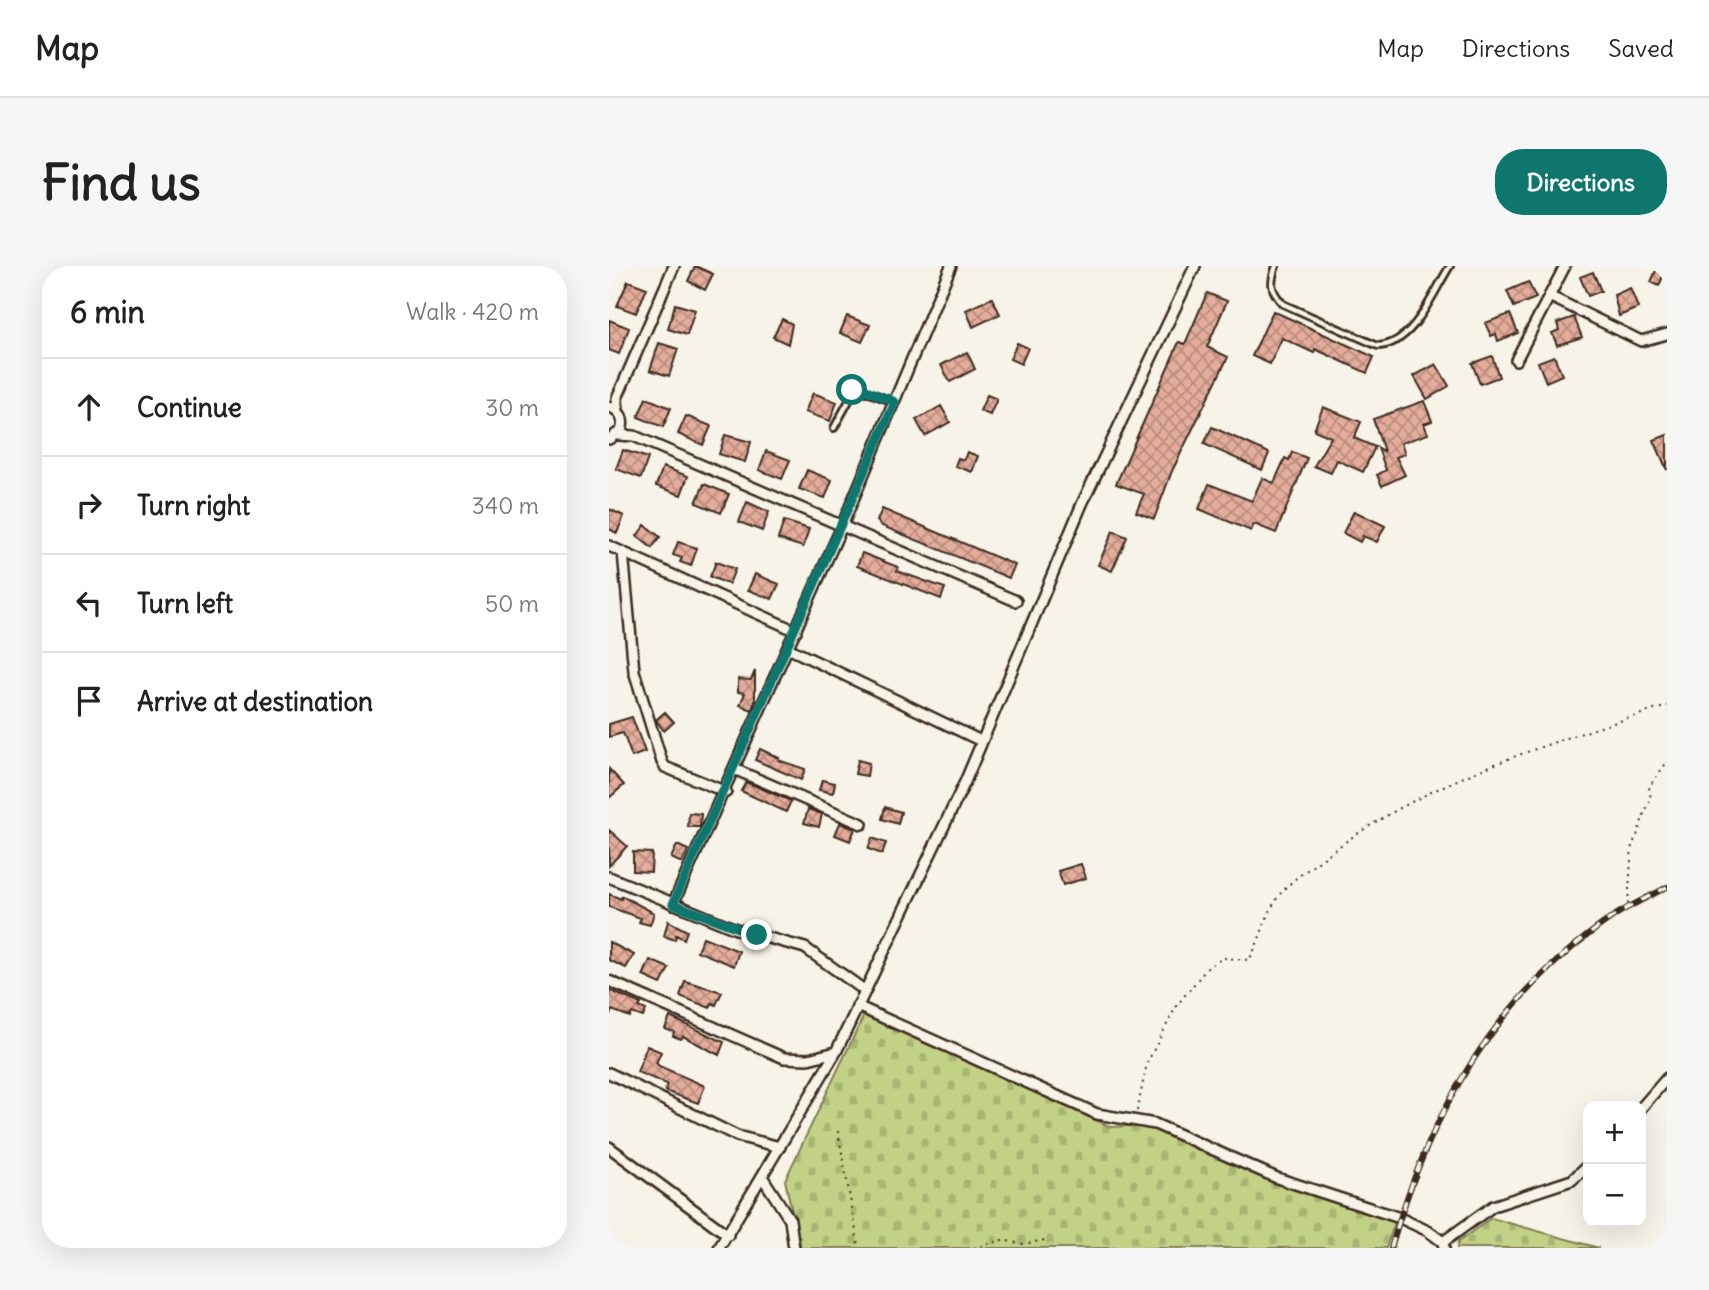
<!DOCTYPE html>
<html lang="en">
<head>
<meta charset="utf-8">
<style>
	body { margin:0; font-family:Delius,sans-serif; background:#f6f6f6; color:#222 }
	.controls { position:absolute; right:21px; bottom:21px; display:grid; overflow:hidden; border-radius:14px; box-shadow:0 7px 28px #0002 }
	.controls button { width:63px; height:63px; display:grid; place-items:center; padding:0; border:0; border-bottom:2px solid #e0e0e0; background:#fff; color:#222; font:35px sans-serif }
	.stop { position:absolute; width:21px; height:21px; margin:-16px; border:5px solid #0f766e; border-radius:50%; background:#fff }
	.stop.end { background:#0f766e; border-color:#fff; box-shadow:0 2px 7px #0008 }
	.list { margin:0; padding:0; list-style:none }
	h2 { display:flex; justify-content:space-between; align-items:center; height:91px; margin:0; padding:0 28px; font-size:30px }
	h2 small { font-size:23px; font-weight:400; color:#767676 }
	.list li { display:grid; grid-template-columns:46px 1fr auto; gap:21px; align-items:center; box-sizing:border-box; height:98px; padding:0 28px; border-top:2px solid #e0e0e0 }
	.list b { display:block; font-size:26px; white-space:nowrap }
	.list em { font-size:23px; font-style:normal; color:#767676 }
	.icon { flex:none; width:38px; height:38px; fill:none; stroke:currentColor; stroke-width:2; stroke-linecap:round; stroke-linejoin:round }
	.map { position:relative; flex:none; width:1058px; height:982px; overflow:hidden; border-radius:28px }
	header { display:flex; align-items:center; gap:42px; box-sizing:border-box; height:98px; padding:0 35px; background:#fff; border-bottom:2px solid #e0e0e0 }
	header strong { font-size:33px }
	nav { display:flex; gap:38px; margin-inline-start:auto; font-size:24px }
	.intro { display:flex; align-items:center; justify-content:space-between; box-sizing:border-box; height:168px; padding:0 42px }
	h1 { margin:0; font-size:49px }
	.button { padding:18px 32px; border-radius:28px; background:#0f766e; color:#fff; font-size:24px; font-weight:700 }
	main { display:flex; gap:42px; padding:0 42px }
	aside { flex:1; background:#fff; border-radius:28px; box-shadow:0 7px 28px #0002 }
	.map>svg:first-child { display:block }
	.cemetery { fill:url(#cemetery-stones); stroke:#7f7e52; stroke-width:2 }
	.building { fill:url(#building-cross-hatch); stroke:#3b2a1e; stroke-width:2 }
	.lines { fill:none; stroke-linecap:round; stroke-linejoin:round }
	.service-casing { stroke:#3b2a1e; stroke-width:10 }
	.minor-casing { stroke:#3b2a1e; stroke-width:14 }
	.path { stroke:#3b2a1e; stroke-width:2; stroke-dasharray:2 5; stroke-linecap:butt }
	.service { stroke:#f7f3e8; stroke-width:4.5 }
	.minor { stroke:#f7f3e8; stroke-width:9 }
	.rail-casing { stroke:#3b2a1e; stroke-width:6 }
	.rail { stroke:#f7f3e8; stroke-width:3.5; stroke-dasharray:10; stroke-linecap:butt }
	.route { stroke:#0f766e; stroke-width:9 }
</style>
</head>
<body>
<header>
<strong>Map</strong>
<nav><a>Map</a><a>Directions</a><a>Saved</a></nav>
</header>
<div class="intro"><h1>Find us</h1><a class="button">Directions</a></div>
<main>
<aside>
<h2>6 min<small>Walk · 420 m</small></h2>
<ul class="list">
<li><svg class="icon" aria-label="ahead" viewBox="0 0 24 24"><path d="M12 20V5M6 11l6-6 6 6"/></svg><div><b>Continue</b></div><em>30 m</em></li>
<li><svg class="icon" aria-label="right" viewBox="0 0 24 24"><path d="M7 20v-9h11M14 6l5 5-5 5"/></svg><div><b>Turn right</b></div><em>340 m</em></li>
<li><svg class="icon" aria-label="left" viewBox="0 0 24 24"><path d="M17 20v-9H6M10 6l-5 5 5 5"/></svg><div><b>Turn left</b></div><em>50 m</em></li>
<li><svg class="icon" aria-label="arrive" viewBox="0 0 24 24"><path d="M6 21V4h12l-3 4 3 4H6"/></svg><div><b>Arrive at destination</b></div></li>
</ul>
</aside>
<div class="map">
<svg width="1058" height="982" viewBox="0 0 1058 982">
	<defs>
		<pattern id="cemetery-stones" width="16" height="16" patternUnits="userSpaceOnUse" patternTransform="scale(1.75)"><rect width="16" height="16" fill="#c3d186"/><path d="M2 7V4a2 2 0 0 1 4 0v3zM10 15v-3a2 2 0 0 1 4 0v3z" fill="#a8b473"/></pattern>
		<pattern id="building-cross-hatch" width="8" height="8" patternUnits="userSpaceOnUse" patternTransform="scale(1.75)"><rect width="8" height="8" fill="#e4ac9b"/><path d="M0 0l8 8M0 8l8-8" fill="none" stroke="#ba8c7e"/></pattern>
	</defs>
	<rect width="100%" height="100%" fill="#f7f3e8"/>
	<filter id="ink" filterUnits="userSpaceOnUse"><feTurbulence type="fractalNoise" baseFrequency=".0143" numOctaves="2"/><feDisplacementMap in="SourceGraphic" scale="14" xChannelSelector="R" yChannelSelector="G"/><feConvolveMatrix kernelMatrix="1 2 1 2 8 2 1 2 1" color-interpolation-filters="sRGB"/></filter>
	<g filter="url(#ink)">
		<path class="cemetery" d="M255,749L502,861L537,859L786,956L777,982H191L176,914Z
			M882,952L990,982H848L849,976Z"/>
		<path class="building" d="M86,0L104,8L96,24L79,15Z
			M1049,0L1058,1L1050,20L1042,16Z
			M984,6L992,25L979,30L971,11Z
			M19,15L38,22L27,47L8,40Z
			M919,16L927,32L905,41L898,25Z
			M1021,22L1029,42L1010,50L1005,29Z
			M598,27L618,35L598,81L619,91L563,205L545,253L527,246L535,228L507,218L570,76L576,78Z
			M383,32L391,48L364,61L357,44Z
			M66,38L86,44L78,69L59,63Z
			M664,45L765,91L758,107L706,83L705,87L673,72L661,98L643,90Z
			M901,48L909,67L889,75L887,68L882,70L876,57Z
			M238,50L261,59L253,76L231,67Z
			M965,51L973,71L948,79L943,67L950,64L948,57Z
			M173,53L183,58L179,78L164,71Z
			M0,54L20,62L10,88L0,84Z
			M50,77L69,83L60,110L41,104Z
			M408,77L419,82L412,98L401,93Z
			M358,86L366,103L341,116L332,99Z
			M883,90L890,111L871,118L863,97Z
			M945,90L953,109L937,116L929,96Z
			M827,98L840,120L818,133L805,110Z
			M204,127L228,136L221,155L196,146Z
			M378,129L388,133L381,149L371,145Z
			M37,132L62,142L54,161L29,151Z
			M815,135L823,155L815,158L819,168L792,177L796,188L787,191L796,209L773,220L768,209L777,204L769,182L775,185L764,153Z
			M332,140L341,156L316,170L307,154Z
			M714,141L752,156L745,172L766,181L754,206L728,194L722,207L705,200L722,171L705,164Z
			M77,150L102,160L94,179L69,168Z
			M603,161L660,187L653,204L595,178Z
			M116,169L142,176L136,196L110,188Z
			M1058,169V204L1045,174Z
			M14,184L39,192L32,212L7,203Z
			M157,185L181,194L173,213L150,204Z
			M358,186L369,190L363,206L346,200L349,192L355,194Z
			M683,186L698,192L667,267L645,258L642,265L590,243L600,218L643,235L653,212L665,217L676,192L680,194Z
			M54,201L79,210L72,229L47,220Z
			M198,204L223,214L216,232L190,223Z
			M95,218L120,228L112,247L87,237Z
			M138,236L160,246L153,265L130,256Z
			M0,243L15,250L8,267L0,263Z
			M273,243L406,299L400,312L273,260L268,255Z
			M745,245L776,260L768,276L754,270L751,276L734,267Z
			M175,255L200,263L194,281L169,273Z
			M36,259L51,271L43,282L28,270Z
			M504,265L518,271L503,305L489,299Z
			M69,276L88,282L82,300L71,296L73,292L64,289Z
			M253,287L289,301L288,305L336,322L332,333L248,300Z
			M107,296L126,303L120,318L101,311Z
			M146,308L170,318L163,333L139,324Z
			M146,405V435L143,444L131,439L136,427L129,426V413L142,414Z
			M56,446L65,456L55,465L47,454Z
			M23,451L36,486L23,491L14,467L0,471V458Z
			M151,483L170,492L169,494L196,503L192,514L146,494Z
			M249,494L260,497L258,510L246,508Z
			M0,503L15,519L0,532Z
			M213,514L226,517L224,527L210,524Z
			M137,516L182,535L177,546L132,525Z
			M276,541L292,546L289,558L273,553Z
			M199,543L213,548L210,561L195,557Z
			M80,547L92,548L91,561H79Z
			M231,557L246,563L241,575L226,569Z
			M0,564L18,580L0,600Z
			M263,572L277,577L273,588L259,583Z
			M68,579L79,584L73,597L62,592Z
			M24,586L43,587L42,606L24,605Z
			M472,598L477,612L454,619L449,605Z
			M0,628L12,633L13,630L45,647L41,659L30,656L32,652L0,641Z
			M59,655L78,665L75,673L67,669L66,674L55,670Z
			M94,671L130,685L125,700L88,685Z
			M0,676L25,689L17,702L0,694Z
			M41,694L60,702L52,718L34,710Z
			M76,715L113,726L107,739L103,737L101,742L71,730Z
			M0,724L32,738L30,741L37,744L34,751L23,747L21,751L3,744L0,751Z
			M61,751L115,776L110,789L74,770L72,773L64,770L65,766L56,763Z
			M38,780L52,786L47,797L50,800L96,820L89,837L56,825L58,818L28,806Z"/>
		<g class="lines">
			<defs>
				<path id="service" d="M667,0C661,17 661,24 674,38L769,80C805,78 823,28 841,0
					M225,162L247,122L285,136"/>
				<path id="minor" d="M940,30L1032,75L1058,68
					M907,94L956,0
					M0,141C12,144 16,154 12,165L0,173
					M9,146L8,132L65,0
					M9,169L25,170L407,335
					M0,280L187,365
					M14,286L25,405L53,496L56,501L117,526
					M179,382L372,475
					M125,503L253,558
					M0,611L127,663L196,682L255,724
					M64,638L233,260L342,0
					M0,715L175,792L199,793L227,786
					M248,740L488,848L546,858L668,912L791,952L819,965L834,976L835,982
					M0,807L128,870L171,881
					M1032,842L1058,812
					M0,881L119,969
					M154,912L181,954L185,982
					M834,976L884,940L963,914L979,899
					M110,982L227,786L356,516L473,238L586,0"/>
			</defs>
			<use href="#service" class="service-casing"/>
			<use href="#minor" class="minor-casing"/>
			<path class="path" d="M1019,638L1023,578C1032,567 1032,549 1042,534L1040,521L1058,496
				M528,845L538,797L568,739L599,701L614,692L640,694C653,672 656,647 672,627C684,612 706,599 721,587C821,512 941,477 1058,440
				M229,865L250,982
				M365,982L393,974L414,978L436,974"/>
			<use href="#service" class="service"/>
			<use href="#minor" class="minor"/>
			<defs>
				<path id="rail" d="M782,982C821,846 884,734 1002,652C1019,640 1040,631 1058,621"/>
			</defs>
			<use href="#rail" class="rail-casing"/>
			<use href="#rail" class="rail"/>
		</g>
	</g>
	<g class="lines" filter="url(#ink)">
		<path class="route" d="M148,669L64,638L286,136L252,122L243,124"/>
	</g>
</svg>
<div class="controls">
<button>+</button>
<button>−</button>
</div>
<div class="stop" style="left:243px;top:124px"></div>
<div class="stop end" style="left:148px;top:669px"></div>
</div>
</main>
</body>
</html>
